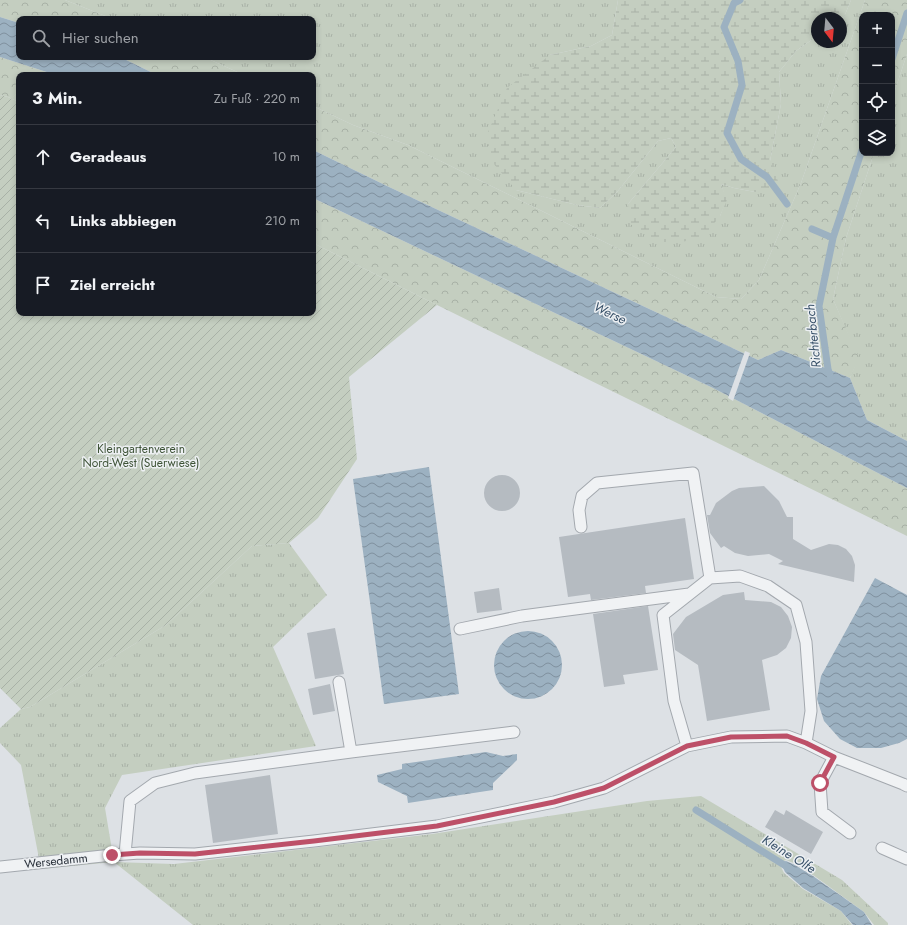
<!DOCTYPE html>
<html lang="de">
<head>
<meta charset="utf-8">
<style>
	body { margin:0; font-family:Jost,sans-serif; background:#242831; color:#f1f3f6 }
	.controls { position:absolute; right:12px; top:12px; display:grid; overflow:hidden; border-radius:8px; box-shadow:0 2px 6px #0003 }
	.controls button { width:36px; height:36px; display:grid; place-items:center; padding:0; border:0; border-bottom:1px solid #363941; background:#171b24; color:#f1f3f6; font:20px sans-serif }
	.compass { position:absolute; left:811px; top:12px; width:36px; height:36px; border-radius:50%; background:#171b24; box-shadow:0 2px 6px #0003; rotate:164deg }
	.stop { position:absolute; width:12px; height:12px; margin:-9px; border:3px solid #bd5068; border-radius:50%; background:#fff }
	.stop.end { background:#bd5068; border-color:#fff; box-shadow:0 1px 4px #0008 }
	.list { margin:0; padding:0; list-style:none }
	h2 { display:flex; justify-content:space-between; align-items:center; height:52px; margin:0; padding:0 16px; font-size:17px }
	h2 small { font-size:13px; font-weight:400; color:#9ea1a6 }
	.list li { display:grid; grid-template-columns:26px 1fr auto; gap:12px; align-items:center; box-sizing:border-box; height:64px; padding:0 16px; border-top:1px solid #363941 }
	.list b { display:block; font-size:15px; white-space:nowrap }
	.list em { font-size:13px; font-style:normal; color:#9ea1a6 }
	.icon { flex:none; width:22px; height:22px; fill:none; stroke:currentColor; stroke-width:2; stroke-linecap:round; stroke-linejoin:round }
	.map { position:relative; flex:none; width:907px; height:925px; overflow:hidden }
	.search { position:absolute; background:#171b24; box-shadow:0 2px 6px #0003; left:16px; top:16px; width:300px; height:44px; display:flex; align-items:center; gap:10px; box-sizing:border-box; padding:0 14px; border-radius:8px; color:#9ea1a6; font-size:15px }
	.panel { position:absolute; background:#171b24; box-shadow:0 2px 6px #0003; left:16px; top:72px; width:300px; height:244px; border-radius:8px }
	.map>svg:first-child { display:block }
	.grass { fill:url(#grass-tufts) }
	.wetland { fill:url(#wetland-marsh) }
	.park { fill:url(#park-crowns) }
	.garden { fill:url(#garden-furrows) }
	.water { fill:url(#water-waves) }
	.pier { fill:#dde1e5 }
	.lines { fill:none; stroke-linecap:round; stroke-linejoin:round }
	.stream { stroke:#9cb1c1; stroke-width:7 }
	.building { fill:#b5bbc1 }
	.service-casing { stroke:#a3a8ae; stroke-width:13 }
	.service { stroke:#f0f2f4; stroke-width:11 }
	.route { stroke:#bd5068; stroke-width:5 }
	.labels { text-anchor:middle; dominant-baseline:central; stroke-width:3; stroke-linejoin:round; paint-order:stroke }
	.park-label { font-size:12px; fill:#3f5438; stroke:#edf0f3 }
	.street-label { font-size:12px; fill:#29303a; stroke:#edf0f3 }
	.water-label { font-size:13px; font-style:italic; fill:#385169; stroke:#edf0f3 }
</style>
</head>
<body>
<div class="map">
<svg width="907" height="925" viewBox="0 0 907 925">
	<defs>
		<pattern id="grass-tufts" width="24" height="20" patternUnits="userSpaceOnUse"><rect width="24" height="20" fill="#c4cec0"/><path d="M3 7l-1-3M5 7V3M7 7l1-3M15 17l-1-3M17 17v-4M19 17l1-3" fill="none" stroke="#a8b1a6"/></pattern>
		<pattern id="wetland-marsh" width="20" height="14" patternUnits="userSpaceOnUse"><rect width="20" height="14" fill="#c4cec0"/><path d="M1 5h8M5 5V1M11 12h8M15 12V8" fill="none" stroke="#a8b1a6"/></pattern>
		<pattern id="park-crowns" width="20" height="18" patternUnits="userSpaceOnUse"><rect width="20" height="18" fill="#c4cec0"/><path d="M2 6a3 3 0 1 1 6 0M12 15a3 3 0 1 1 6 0" fill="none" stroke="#a8b1a6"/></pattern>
		<pattern id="garden-furrows" width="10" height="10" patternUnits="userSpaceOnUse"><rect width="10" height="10" fill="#c4cec0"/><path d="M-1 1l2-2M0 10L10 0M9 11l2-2" fill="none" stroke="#a8b1a6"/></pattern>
		<pattern id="water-waves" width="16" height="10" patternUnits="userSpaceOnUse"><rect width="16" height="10" fill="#9cb1c1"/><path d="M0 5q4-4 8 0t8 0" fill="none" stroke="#7f909e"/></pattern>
	</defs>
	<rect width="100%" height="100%" fill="#dde1e5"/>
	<path class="grass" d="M65,0H618L612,35L591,46L550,55L516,190L577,205L600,208L617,192L658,141L671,138L676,147L628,204L720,216L726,200L721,184L734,188L755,192L770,161L781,104L779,72L796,51L817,36V42H841V19L844,17L851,0H865L801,183L759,280L741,299L716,297L408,145L353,125L313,106V75H244L204,57H313V19H113Z
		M907,54V441L867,420L850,378L858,358L833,299L846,238L874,153H892V99Z
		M289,543L327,595L273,647L316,746L122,775L105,808L114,862L174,864L432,834L647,801L701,796L842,880L888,923V925H874L864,912L813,875L796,864L786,860L779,863L784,873L803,889L841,911L852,925H193L114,862L41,869L21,765L0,743V728L21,709L30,707L166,625L252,546Z"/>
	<path class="wetland" d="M618,0H851L844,17L841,19V18H817V36L796,51L779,72L781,104L770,161L782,191L755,192L734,188L721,184L727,200L720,216L703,237L682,242H659L630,224L628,204L676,147L671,138L658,141L617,192L600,208L577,205L516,190L488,157V132L507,88L550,55L591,46L612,35Z"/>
	<path class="park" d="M0,0H65L113,19H19V23L0,17Z
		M865,0H907V54L892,99V15H862V153H874L846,238L833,299L859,358L850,378L781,350L758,360L387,186L313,150V106L353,125L408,145L716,297L741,299L759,280L801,183Z
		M0,57L56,75H19V102L8,97L0,95Z
		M120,57H204L244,75H157Z
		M313,198L713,388L907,488V536L437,305L313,243Z"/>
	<path class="garden" d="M0,95L8,97L19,102V313H313V243L437,305L349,377L357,459L318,518L289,543L252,546L166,625L30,707L21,709L0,688Z"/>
	<path class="water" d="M0,17L19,23V57H120L157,75H56L0,57Z
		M313,150L387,186L758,360L781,350L850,378L867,420L907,441V488L713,388L313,198Z
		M429,467L459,694L384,704L353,479Z
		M875,578L907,595V739L899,743L881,748H857L840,739L824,721L817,699L821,676Z
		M494 665a34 34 0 1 1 68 0a34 34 0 1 1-68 0Z
		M486,752L503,756L517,754V760L493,783V790L408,803L407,796L378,782L377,775L402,769V764Z
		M786,861L795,865L813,876L864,912L872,925H853L841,911L803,888L785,872L781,863Z"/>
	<path class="pier" d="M745,351L750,353L733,401L728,398Z"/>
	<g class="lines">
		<path class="stream" d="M740,0L734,3L724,27L738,61L742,85L727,133L741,159L767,177L787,204
			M892,59L907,13
			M812,229L833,238L819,306L828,369L831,378
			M833,238L862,150
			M696,810L789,868"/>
	</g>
	<path class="building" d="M484 493a18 18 0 1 1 36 0a18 18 0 1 1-36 0Z
		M764,486L779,501L787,517H793V539L811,550L829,544L838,545L846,549L852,556L855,565L854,582L778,564L783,561L769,554L748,556L735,553L724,546L721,548L710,533L707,515H710L716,503L732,491L739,488Z
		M685,518L694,579L645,586L646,593L591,600L590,594L568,597L559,537Z
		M499,588L502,610L477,613L474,592Z
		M744,592L745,600L771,602L781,607L788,616L792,627L791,638L786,648L777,655L762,660L770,710L707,721L698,665L675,650L673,634L686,617L723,595Z
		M648,606L658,670L623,675L625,684L604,687L593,614Z
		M335,628L344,674L315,679L307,633Z
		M330,684L335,711L313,715L308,689Z
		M270,775L278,834L213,843L205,785Z
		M775,810L784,815L786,810L823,832L811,854L765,827Z"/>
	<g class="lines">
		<defs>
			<path id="service" d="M581,527L579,510L582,496L597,483L693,473L710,578L663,615L674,701L687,746
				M710,578L740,576L768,586L796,605L806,642L811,711L806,743
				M460,629L522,616L689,594
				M339,682L351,752
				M834,757L820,783L822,812L850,833
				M882,848L907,859
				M125,854L130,801L155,783L195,773L351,752L514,732
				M0,867L112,855L140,853L195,854L314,841L437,826L554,802L604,788L687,746L731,737L787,736L806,743L834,757L903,784L907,786"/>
		</defs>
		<use href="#service" class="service-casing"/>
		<use href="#service" class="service"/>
	</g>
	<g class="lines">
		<path class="route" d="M112,855L140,853L195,854L314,841L437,826L554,802L604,788L687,746L731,737L787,736L806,743L834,757L820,783"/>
	</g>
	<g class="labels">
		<g class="park-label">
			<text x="141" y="449">Kleingartenverein<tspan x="141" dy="14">Nord-West (Suerwiese)</tspan></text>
		</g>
		<g class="street-label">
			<text transform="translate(56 861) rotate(-6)">Wersedamm</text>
		</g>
		<g class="water-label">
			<text transform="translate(610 313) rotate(26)">Werse</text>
			<text transform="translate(813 336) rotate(-96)">Richterbach</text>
			<text transform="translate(789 854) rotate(32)">Kleine Olfe</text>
		</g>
	</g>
</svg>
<div class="controls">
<button>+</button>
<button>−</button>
<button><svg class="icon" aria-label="locate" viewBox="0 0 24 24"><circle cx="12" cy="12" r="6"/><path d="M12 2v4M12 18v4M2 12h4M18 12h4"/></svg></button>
<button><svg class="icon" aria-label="layers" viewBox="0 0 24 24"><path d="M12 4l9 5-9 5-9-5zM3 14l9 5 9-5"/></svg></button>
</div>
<svg class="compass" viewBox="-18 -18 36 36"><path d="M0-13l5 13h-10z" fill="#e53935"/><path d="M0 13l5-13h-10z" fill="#9ea1a6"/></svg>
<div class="stop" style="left:820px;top:783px"></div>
<div class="stop end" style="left:112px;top:855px"></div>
<div class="search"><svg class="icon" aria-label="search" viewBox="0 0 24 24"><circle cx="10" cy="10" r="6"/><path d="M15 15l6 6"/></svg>Hier suchen</div>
<section class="panel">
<h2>3 Min.<small>Zu Fuß · 220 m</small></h2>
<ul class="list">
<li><svg class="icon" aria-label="ahead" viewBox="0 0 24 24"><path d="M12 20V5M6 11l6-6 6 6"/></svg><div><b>Geradeaus</b></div><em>10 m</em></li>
<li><svg class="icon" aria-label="left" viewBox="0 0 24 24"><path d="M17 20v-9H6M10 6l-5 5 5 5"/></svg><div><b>Links abbiegen</b></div><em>210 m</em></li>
<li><svg class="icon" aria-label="arrive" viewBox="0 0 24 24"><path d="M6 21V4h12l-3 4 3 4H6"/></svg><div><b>Ziel erreicht</b></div></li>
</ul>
</section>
</div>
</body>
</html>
